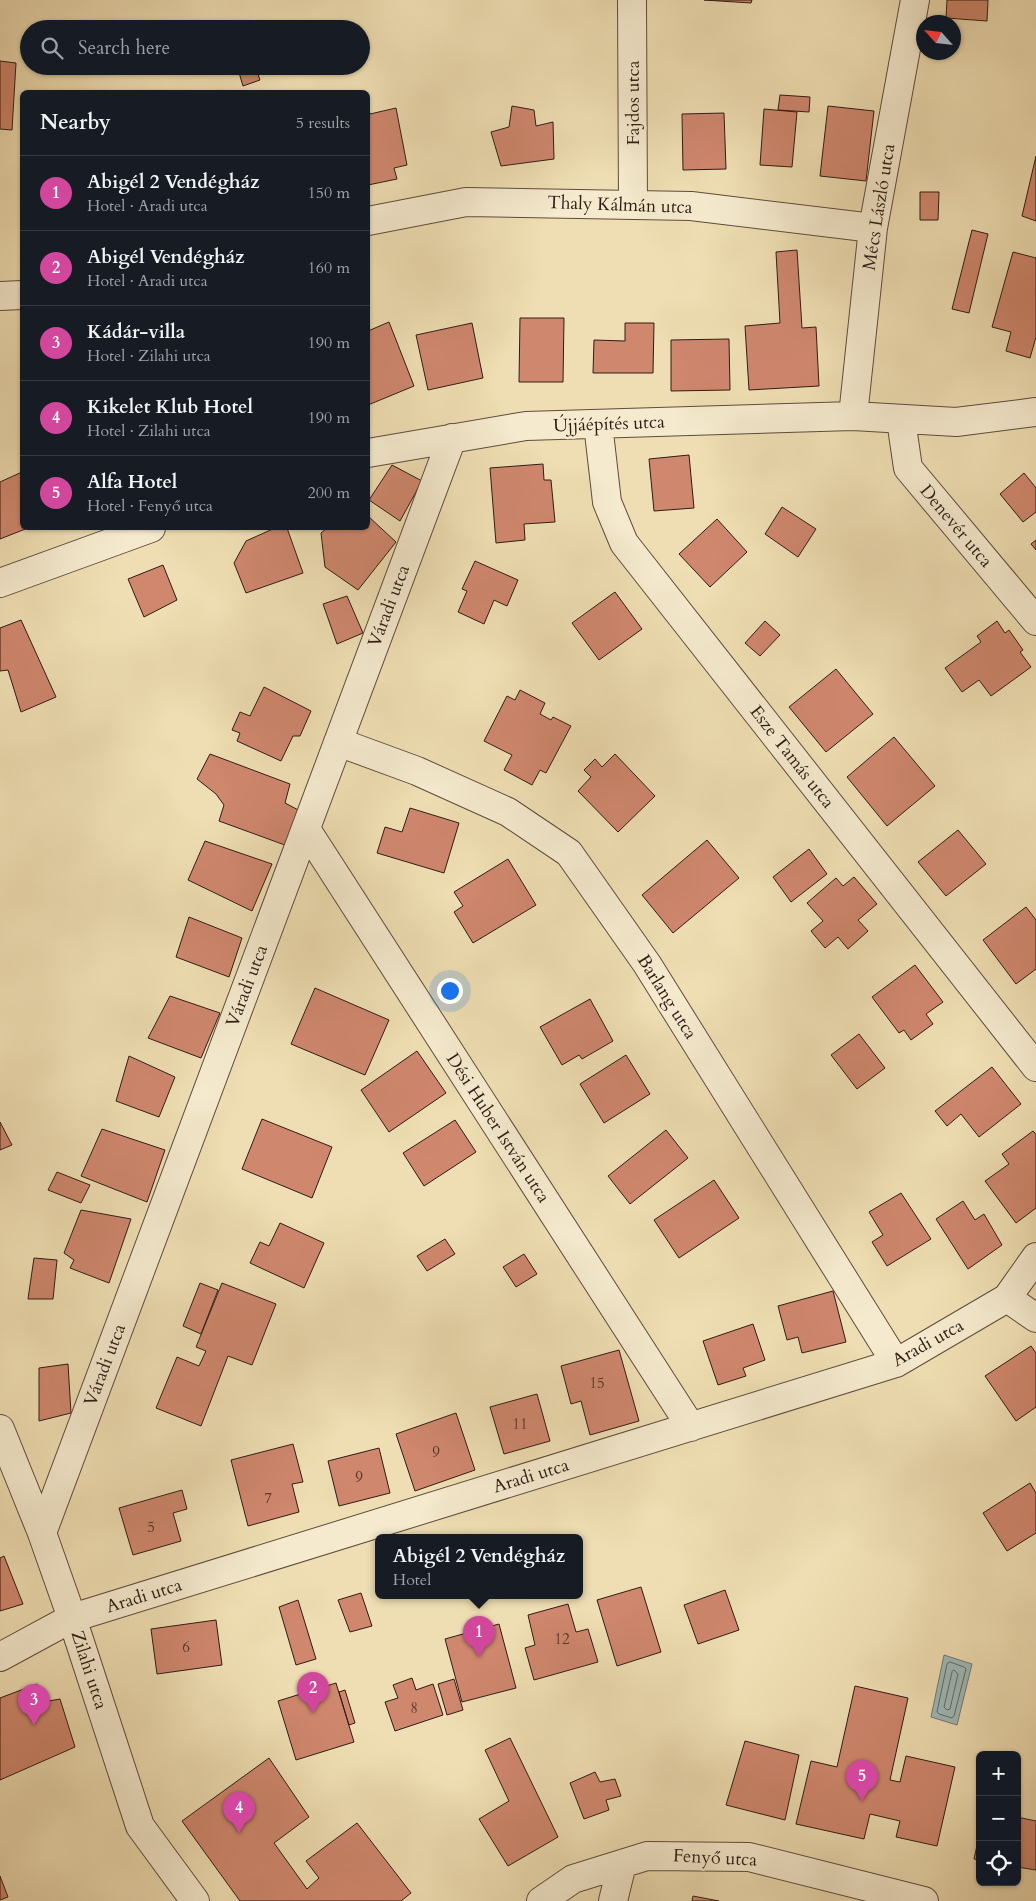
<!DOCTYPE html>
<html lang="en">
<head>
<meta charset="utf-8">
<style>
	body { margin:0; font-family:Cardo,serif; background:#242831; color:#f1f3f6 }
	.controls { position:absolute; right:15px; bottom:15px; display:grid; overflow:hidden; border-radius:8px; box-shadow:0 1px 4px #0004 }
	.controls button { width:45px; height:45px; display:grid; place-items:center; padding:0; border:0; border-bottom:1px solid #363941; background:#171b24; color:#f1f3f6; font:25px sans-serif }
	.compass { position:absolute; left:916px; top:15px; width:45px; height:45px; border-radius:50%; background:#171b24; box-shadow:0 1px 4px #0004; rotate:297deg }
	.you { position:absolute; left:449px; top:990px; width:18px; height:18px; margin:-12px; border:4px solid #fff; border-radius:50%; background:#1a73e8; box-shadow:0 0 0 8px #1a73e833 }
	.badge { display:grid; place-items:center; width:32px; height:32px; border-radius:50%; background:#c59692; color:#fff; font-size:16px; font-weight:700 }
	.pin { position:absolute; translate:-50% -41px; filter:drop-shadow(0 1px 2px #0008) }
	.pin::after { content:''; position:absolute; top:26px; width:18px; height:15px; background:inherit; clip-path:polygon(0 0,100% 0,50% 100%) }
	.popup { position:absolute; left:375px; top:1534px; width:208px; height:65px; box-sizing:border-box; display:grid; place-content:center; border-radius:8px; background:#171b24; filter:drop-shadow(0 1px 4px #0005); font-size:16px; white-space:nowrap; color:#9ea1a6 }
	.popup b { font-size:19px; color:#f1f3f6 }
	.popup::after { content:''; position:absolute; left:50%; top:100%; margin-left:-10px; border:10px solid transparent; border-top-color:#171b24 }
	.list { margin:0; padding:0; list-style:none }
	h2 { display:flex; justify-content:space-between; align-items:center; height:65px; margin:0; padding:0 20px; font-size:21px }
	h2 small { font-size:16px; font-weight:400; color:#9ea1a6 }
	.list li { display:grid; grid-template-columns:32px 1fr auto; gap:15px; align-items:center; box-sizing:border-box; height:75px; padding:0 20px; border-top:1px solid #363941 }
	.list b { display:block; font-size:19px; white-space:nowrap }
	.list p { margin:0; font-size:16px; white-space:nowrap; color:#9ea1a6 }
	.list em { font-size:16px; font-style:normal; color:#9ea1a6 }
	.icon { flex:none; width:28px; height:28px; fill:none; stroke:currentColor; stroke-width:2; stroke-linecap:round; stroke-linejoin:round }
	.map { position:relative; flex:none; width:1036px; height:1901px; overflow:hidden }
	.search { position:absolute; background:#171b24; box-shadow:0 1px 4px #0004; left:20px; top:20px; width:350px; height:55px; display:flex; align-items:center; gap:12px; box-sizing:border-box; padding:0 18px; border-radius:28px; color:#9ea1a6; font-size:19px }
	.panel { position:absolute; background:#171b24; box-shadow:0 1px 4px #0004; left:20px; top:90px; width:350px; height:440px; border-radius:8px }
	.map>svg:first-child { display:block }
	.water { fill:#9fb9b8; stroke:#727a76 }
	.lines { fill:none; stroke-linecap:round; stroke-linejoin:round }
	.shore { stroke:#666a66; stroke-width:1 }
	.building { fill:#cf876e; stroke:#2e1c14 }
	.minor-casing { stroke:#5e4c3c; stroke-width:30 }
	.minor { stroke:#f5eace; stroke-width:28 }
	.labels { text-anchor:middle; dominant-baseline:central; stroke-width:5; stroke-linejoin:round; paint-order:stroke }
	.number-label { font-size:15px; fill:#56372a }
	.street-label { font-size:18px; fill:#2e1c14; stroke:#f5eace }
</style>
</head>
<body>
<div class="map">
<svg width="1036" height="1901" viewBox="0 0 1036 1901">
	<rect width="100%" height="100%" fill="#efdeb3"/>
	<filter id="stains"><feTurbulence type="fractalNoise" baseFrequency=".004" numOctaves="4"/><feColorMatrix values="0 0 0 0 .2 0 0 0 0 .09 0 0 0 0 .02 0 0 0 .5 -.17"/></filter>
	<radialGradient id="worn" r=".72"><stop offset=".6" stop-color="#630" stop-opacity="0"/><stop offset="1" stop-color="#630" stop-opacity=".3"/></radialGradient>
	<path class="water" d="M944,1655L972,1664L957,1725L931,1717Z"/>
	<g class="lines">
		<path class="shore" d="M950,1662L964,1667L966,1669L954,1716L952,1718L939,1714L937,1712L947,1664Z
			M954,1670L958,1674L950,1709L947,1710L944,1707L952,1672Z"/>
	</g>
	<path class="building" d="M704,0H752L751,3Z
		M947,0H988L987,21L946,18Z
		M0,61L16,63L12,130L0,129Z
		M237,66H255L260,80L243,86Z
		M780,95L810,97L809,112L778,110Z
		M368,106L370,114L396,108L407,165L394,168L397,179L368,185Z
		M512,106L534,110L536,126L553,122L554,159L501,166L491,132L509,127Z
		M828,106L874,111L866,181L820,176Z
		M764,109L797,112L792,167L760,165Z
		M724,113L726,169L683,170L682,114Z
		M1036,156V221L1022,216Z
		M920,192H939L938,220H920Z
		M972,230L988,234L969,313L952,309Z
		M797,250L802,328L816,327L819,386L749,390L745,326L780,323L776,252Z
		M1013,252L1036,258V337L1030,358L1006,351L1011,332L992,327Z
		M520,318H564L563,382H519Z
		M389,322L414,386L368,405V331Z
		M472,323L483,378L428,390L416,335Z
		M625,323H654L653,373H593L594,340L625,341Z
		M729,339L730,390L671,391V340Z
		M689,455L694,508L654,511L649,459Z
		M543,464L544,480H551L555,522L524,524L525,540L496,543L490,468Z
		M392,465L422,481L400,521L369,500Z
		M22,472V528H28L0,539V482Z
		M1024,473L1036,488V512L1023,522L1000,494Z
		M782,507L816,529L798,557L765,534Z
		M368,516L396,542L358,590L325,567L321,533L327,528H368Z
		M717,519L747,552L710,587L679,554Z
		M275,528H287L303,573L246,593L234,563L246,541Z
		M1036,540V550L1031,544Z
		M475,561L518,580L507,606L494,600L484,624L458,612L467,591L462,589Z
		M163,565L177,600L144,617L128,579Z
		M615,592L642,629L599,660L572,623Z
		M347,596L363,633L337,644L323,604Z
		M21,620L56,697L21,712L8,670L0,671V628Z
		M765,621L780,635L760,656L745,643Z
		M997,621L1005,633L1009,630L1023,650L1020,652L1031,667L991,696L979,680L962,692L945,668L981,642L977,636Z
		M836,669L873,714L826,752L789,707Z
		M264,687L311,711L300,736H293L281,761L237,741L240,733L232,730L240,712L250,716Z
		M520,690L545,703L540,714L551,720L553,717L571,726L546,773L540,770L532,785L504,770L512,755L484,741L507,696L515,700Z
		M894,737L935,786L887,826L847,777Z
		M210,754L290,784L285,803L304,813L293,848L219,821L224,805L216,794L197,779Z
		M615,754L655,796L618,832L578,791L591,777L584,770L595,759L602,767Z
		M410,808L459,823L444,873L377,853L385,827L402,832Z
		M958,830L986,864L946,896L918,862Z
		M707,840L739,878L673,933L642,895Z
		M205,841L272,864L252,911L188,880Z
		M809,849L827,874L791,902L773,877Z
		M508,859L536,905L473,943L454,912L463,906L454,892Z
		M854,877L877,904L858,920L868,931L848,949L838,937L825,948L811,931L823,921L807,903L836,878L843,886Z
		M1026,907L1036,920V969L1016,984L983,940Z
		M189,917L242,938L229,977L176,957Z
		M915,965L943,1002L926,1014L933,1024L911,1040L904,1030L899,1033L872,997Z
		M315,988L389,1020L365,1075L291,1044Z
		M170,996L220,1013L201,1058L148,1038Z
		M590,999L613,1041L582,1059L579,1055L562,1065L540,1027Z
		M859,1034L885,1068L857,1089L831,1055Z
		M417,1051L446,1093L389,1132L361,1090Z
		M626,1055L650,1094L604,1123L580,1084Z
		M129,1056L175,1077L159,1117L116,1101Z
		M992,1067L1021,1104L979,1137L961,1114L947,1126L935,1111Z
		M262,1119L332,1147L312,1198L242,1169Z
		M455,1120L476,1152L424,1186L403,1153Z
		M0,1122L12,1145L0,1150Z
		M102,1129L165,1150L147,1202L81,1176Z
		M666,1130L688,1158L630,1204L608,1176Z
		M1033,1131L1036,1134V1208L1016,1223L985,1181L1009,1164L1002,1154Z
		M57,1172L90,1185L81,1203L48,1190Z
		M714,1180L739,1218L679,1258L654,1220Z
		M901,1193L931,1239L887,1266L872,1242L883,1235L869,1212Z
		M963,1201L975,1220L984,1214L1002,1245L968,1269L936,1219Z
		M81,1210L131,1219L109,1283L70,1268L74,1260L64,1253Z
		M280,1223L324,1243L304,1288L250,1263L260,1242L269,1246Z
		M445,1239L455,1254L427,1271L417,1256Z
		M524,1254L537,1274L516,1287L503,1267Z
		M34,1258L57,1260L53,1299H28Z
		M200,1283L218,1290L201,1334L183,1326Z
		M222,1283L276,1304L252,1365L228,1356L201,1426L156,1408L177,1357L199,1366L206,1351L196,1347Z
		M833,1291L846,1342L802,1353L798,1337L787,1340L778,1306Z
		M753,1324L765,1360L743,1368L746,1376L718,1385L703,1341Z
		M1031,1346L1036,1353V1407L1016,1421L985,1376Z
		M619,1350L639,1421L590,1435L581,1401L571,1404L561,1366Z
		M68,1364L71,1413L39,1421V1368Z
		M537,1394L550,1441L504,1454L490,1407Z
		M456,1413L475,1470L415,1491L396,1434Z
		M293,1444L303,1482L292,1484L299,1512L248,1526L231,1460Z
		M379,1448L390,1493L339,1506L328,1461Z
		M1030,1483L1036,1493V1533L1007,1551L983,1513Z
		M182,1490L187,1509L173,1513L181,1541L133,1555L119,1508Z
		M4,1556L23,1604L0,1611V1558Z
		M641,1587L661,1652L617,1666L597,1600Z
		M725,1590L739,1630L698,1644L684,1605Z
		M361,1593L372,1626L350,1632L338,1600Z
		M298,1600L316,1659L296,1665L279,1607Z
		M568,1604L576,1632L588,1629L598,1662L534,1680L525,1648L535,1645L528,1615Z
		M216,1620L222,1665L157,1674L151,1629Z
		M499,1624L516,1688L462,1702L445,1639Z
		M412,1678L416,1690L433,1684L443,1715L395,1731L385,1702L398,1698L393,1685Z
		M454,1679L463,1710L447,1715L438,1684Z
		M336,1683L354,1742L296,1760L278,1701Z
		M37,1684L43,1702L60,1699L75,1747L0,1780V1698Z
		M855,1686L908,1698L890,1780L900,1782L906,1756L955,1767L937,1846L896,1837L900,1821L870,1814L864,1839L796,1824L811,1761L837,1767Z
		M345,1690L355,1723L349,1725L339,1692Z
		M510,1738L558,1837L508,1866L479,1819L509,1801L485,1750Z
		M745,1741L799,1755L785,1820L726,1805Z
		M269,1758L309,1817L274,1843L307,1889L319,1878L306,1861L357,1823L411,1893L401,1901H240L182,1821Z
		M595,1772L600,1782L615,1779L621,1796L606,1800L609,1810L584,1819L570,1783Z
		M1017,1817L1036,1821V1870L1017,1867Z
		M980,1832V1860L974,1859Z
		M0,1876L8,1897L0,1900Z
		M693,1896L719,1901H692Z"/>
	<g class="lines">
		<defs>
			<path id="minor" d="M632,0L633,205
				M368,221L466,202L691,206L873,228
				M0,296L22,295
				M853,416L873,228L915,0
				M901,420L908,468L1036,621
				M598,424L607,502L624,543L1036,1067
				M368,453L526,426L853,416L956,422L1036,412
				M0,583L151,528
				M338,742L417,771L508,812L569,853L647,964L896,1363
				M306,829L691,1427
				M1007,1298L1036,1318
				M0,1429L42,1533L72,1618L140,1826L195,1901
				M42,1533L452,438
				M0,1657L72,1618L896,1363L1007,1298L1036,1257
				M541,1901L573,1879L647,1856L749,1857L924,1901
				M613,1901L622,1864"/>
		</defs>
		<use href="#minor" class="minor-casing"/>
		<use href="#minor" class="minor"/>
	</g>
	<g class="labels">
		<g class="number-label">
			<text x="597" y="1383">15</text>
			<text x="520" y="1424">11</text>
			<text x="436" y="1452">9</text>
			<text x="359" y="1477">9</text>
			<text x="268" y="1498">7</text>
			<text x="151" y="1527">5</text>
			<text x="562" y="1639">12</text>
			<text x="186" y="1647">6</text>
			<text x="414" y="1708">8</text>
		</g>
		<g class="street-label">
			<text transform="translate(633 103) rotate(-90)">Fajdos utca</text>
			<text transform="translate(620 205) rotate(2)">Thaly Kálmán utca</text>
			<text transform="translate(879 207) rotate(-81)">Mécs László utca</text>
			<text transform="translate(609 424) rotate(-2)">Újjáépítés utca</text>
			<text transform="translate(956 526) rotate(50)">Denevér utca</text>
			<text transform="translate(389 606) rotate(-69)">Váradi utca</text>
			<text transform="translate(792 757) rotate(52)">Esze Tamás utca</text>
			<text transform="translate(247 986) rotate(-69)">Váradi utca</text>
			<text transform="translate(667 997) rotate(58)">Barlang utca</text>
			<text transform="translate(498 1128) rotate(57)">Dési Huber István utca</text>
			<text transform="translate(928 1343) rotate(-29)">Aradi utca</text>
			<text transform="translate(105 1365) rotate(-69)">Váradi utca</text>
			<text transform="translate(531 1476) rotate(-17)">Aradi utca</text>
			<text transform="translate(144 1596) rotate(-17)">Aradi utca</text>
			<text transform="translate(89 1670) rotate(72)">Zilahi utca</text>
			<text transform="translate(715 1858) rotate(3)">Fenyő utca</text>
		</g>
	</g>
	<rect width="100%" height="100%" filter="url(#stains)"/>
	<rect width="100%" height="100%" fill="url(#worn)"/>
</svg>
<div class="controls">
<button>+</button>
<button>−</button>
<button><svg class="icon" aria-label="locate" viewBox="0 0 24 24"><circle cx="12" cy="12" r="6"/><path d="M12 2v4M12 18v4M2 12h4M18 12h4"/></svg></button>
</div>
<svg class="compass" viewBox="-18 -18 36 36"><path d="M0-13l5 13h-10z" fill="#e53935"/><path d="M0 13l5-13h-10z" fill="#9ea1a6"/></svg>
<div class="you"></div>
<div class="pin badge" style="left:479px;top:1657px;background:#d1479c">1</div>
<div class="popup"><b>Abigél 2 Vendégház</b>Hotel</div>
<div class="pin badge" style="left:313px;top:1713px;background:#d1479c">2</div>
<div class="pin badge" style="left:34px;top:1725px;background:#d1479c">3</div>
<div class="pin badge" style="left:239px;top:1833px;background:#d1479c">4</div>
<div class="pin badge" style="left:862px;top:1801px;background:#d1479c">5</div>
<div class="search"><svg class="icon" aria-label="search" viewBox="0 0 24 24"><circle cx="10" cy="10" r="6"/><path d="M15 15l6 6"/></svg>Search here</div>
<section class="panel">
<h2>Nearby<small>5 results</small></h2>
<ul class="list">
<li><span class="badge" style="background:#d1479c">1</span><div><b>Abigél 2 Vendégház</b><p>Hotel · Aradi utca</p></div><em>150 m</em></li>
<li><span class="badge" style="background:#d1479c">2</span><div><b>Abigél Vendégház</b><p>Hotel · Aradi utca</p></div><em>160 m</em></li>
<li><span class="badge" style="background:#d1479c">3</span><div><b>Kádár-villa</b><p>Hotel · Zilahi utca</p></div><em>190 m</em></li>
<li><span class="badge" style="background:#d1479c">4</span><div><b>Kikelet Klub Hotel</b><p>Hotel · Zilahi utca</p></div><em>190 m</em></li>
<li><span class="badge" style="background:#d1479c">5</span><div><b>Alfa Hotel</b><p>Hotel · Fenyő utca</p></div><em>200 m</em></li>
</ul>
</section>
</div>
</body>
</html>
